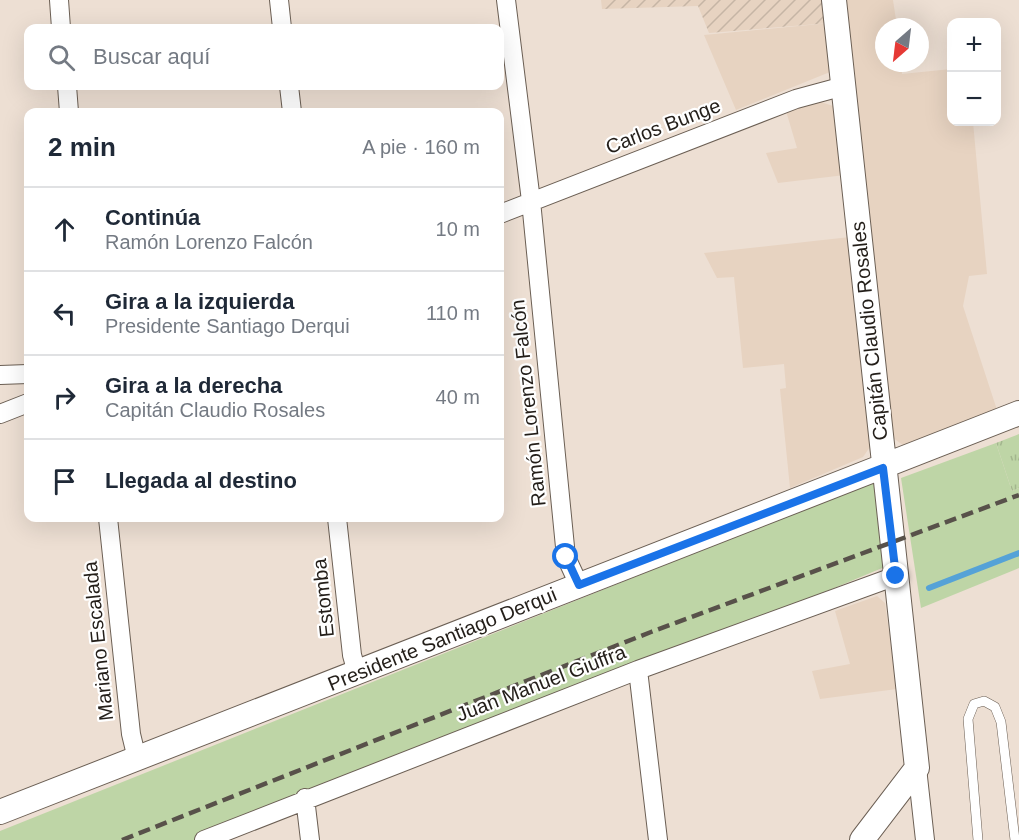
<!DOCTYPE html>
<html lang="es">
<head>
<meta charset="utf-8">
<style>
	body { margin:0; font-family:Arial,sans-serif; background:#f6f6f7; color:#1f2937 }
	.controls { position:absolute; right:18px; top:18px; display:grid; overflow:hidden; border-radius:12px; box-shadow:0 6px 24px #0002 }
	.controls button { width:54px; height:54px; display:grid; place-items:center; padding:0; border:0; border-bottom:2px solid #e0e1e3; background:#fff; color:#1f2937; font:30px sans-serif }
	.compass { position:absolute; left:875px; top:18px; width:54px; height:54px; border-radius:50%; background:#fff; box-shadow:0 6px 24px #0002; rotate:208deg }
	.stop { position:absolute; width:18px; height:18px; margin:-14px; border:4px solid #1a73e8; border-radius:50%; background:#fff }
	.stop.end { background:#1a73e8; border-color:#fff; box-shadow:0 2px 6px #0008 }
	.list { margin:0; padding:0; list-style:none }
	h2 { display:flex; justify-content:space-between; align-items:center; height:78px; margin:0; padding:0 24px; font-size:26px }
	h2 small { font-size:20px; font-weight:400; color:#747a83 }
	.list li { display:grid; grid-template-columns:39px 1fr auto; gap:18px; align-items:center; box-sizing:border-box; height:84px; padding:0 24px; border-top:2px solid #e0e1e3 }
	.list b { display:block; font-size:22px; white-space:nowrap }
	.list p { margin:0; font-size:20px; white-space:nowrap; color:#747a83 }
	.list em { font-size:20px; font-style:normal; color:#747a83 }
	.icon { flex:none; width:33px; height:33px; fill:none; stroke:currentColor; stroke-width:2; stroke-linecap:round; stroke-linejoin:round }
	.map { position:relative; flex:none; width:1019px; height:840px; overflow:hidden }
	.search { position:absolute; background:#fff; box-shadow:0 6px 24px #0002; left:24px; top:24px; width:480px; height:66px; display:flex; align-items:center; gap:15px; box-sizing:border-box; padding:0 21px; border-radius:12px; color:#747a83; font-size:22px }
	.panel { position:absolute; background:#fff; box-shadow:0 6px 24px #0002; left:24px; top:108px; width:480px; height:414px; border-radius:12px }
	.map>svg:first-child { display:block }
	.built { fill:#e7d3c1 }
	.industrial { fill:url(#industrial-furrows) }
	.grass { fill:#bed5a6 }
	.park { fill:url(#park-tufts) }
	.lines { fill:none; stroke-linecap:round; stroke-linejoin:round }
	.stream { stroke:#55a2d7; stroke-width:6 }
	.service-casing { stroke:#6b5f54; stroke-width:10 }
	.minor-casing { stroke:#6b5f54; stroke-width:20 }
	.tertiary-casing { stroke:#6b5f54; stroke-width:26 }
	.service { stroke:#fff; stroke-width:9 }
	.minor { stroke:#fff; stroke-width:18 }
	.tertiary { stroke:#fff; stroke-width:24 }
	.rail { stroke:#58514a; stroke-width:4.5; stroke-dasharray:12 6; stroke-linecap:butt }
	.route { stroke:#1a73e8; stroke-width:8 }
	.labels { text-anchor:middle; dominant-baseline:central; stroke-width:4.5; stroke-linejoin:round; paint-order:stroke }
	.street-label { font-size:20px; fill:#231e19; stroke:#fff }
</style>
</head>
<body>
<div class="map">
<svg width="1019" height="840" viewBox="0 0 1019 840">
	<defs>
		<pattern id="industrial-furrows" width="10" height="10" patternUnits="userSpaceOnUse" patternTransform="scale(1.5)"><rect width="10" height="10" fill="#e7d3c1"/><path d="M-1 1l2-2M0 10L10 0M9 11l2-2" fill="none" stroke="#c6b5a5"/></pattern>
		<pattern id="park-tufts" width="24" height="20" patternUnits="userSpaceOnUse" patternTransform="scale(1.5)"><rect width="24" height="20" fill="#bed5a6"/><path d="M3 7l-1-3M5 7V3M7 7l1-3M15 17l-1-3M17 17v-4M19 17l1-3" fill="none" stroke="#a3b68e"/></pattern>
	</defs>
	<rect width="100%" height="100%" fill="#eddfd3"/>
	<path class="built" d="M845,0H893L897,27H884V63H901L902,74L951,69L952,122H973L987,274L969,276L963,306L998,413L904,446L892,437Z
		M830,23L833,66L830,72L736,110L704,35Z
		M818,101L833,106L845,175L778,183L766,153L797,148L786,111Z
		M850,237L872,444L863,457L790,488L780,389L786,388L784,364L743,368L734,277L717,278L704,253Z
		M877,596L885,603L897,689L820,699L812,671L850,664L835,611Z"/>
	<path class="industrial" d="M601,0H827L830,23L709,33L698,6L602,9Z"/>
	<path class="grass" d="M996,443L1012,491L1019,488V568L921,608L901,478Z
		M877,480L887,566L638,670L204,840H0V831Z"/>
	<path class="park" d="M1019,434V488L1012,491L996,443Z"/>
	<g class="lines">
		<path class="stream" d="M929,588L1019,553"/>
		<defs>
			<path id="service" d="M978,840L968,719L974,704L984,701L995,707L1001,722L1015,840"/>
			<path id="minor" d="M59,0L61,28
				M279,0L282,28
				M506,0L531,201L566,557L579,585
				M67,86L69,112
				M289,86L292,112
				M500,214L796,99L844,86
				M0,375L28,374
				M0,414L28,403
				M108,518L131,734L137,759
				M337,518L352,655L357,673
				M638,670L658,840
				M917,768L925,840
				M305,798L310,840
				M204,840L638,670L896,576"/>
			<path id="tertiary" d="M834,0L917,768L862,840
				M0,812L1019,413"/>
		</defs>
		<use href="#service" class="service-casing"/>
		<use href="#minor" class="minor-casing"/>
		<use href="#tertiary" class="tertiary-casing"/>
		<use href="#service" class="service"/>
		<use href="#minor" class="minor"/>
		<use href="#tertiary" class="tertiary"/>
		<path class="rail" d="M122,840L651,632L1019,495"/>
	</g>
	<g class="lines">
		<path class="route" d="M566,557L579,585L883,468L896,576"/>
	</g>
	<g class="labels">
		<g class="street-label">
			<text transform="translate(663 126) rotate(-21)">Carlos Bunge</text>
			<text transform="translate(869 331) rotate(-96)">Capitán Claudio Rosales</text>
			<text transform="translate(528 403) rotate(-96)">Ramón Lorenzo Falcón</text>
			<text transform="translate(323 598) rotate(-96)">Estomba</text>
			<text transform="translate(442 639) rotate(-22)">Presidente Santiago Derqui</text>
			<text transform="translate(98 641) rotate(-96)">Mariano Escalada</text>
			<text transform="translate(541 683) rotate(-21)">Juan Manuel Giuffra</text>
		</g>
	</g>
</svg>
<div class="controls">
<button>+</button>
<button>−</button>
</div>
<svg class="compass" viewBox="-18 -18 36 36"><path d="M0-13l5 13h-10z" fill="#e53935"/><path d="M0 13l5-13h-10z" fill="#747a83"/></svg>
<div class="stop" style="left:566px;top:557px"></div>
<div class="stop end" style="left:896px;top:576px"></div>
<div class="search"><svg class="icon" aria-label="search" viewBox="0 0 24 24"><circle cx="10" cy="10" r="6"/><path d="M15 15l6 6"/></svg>Buscar aquí</div>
<section class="panel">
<h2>2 min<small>A pie · 160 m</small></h2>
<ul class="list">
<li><svg class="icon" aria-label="ahead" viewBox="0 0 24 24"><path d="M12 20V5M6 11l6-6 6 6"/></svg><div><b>Continúa</b><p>Ramón Lorenzo Falcón</p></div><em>10 m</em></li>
<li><svg class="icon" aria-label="left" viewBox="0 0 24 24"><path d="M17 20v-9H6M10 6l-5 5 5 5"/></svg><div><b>Gira a la izquierda</b><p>Presidente Santiago Derqui</p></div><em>110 m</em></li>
<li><svg class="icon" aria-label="right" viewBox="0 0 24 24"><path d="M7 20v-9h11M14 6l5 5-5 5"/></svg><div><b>Gira a la derecha</b><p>Capitán Claudio Rosales</p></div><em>40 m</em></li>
<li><svg class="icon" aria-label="arrive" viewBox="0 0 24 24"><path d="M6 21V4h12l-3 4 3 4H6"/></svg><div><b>Llegada al destino</b></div></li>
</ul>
</section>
</div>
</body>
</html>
